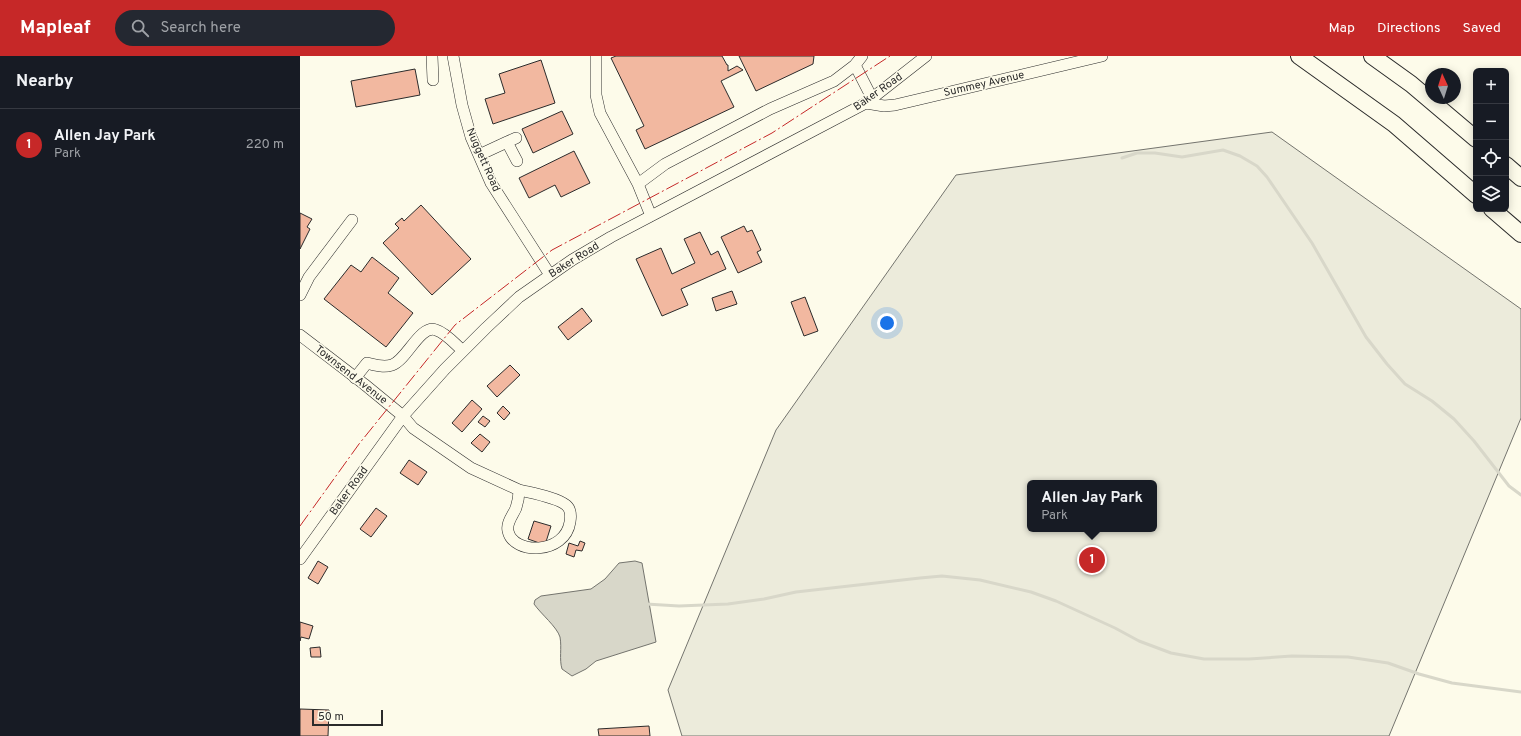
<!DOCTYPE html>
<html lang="en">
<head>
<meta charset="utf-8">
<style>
	body { margin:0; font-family:Overpass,sans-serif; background:#242831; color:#f1f3f6 }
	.controls { position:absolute; right:12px; top:12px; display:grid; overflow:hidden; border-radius:6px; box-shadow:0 2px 10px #0003 }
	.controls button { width:36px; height:36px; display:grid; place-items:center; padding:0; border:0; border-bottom:1px solid #363941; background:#171b24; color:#f1f3f6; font:20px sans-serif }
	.compass { position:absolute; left:1125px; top:12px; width:36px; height:36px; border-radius:50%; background:#171b24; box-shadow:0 2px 10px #0003; rotate:356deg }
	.scale { position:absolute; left:12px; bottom:10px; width:71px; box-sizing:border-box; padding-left:4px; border:2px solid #2b2b2b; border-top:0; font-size:11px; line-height:14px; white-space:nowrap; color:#2b2b2b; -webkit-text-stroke:3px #fdfbea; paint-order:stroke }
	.you { position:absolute; left:587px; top:267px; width:14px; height:14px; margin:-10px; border:3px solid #fff; border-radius:50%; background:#1a73e8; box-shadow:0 0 0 6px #1a73e833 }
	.badge { display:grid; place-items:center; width:26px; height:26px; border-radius:50%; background:#c62828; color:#fff; font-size:13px; font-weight:700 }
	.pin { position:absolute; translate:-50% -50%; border:2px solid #fff; box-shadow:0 1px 4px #0006 }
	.popup { position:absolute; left:727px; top:424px; width:130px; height:52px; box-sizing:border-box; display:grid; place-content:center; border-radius:6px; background:#171b24; filter:drop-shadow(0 1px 3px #0005); font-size:13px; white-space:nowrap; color:#9ea1a6 }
	.popup b { font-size:15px; color:#f1f3f6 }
	.popup::after { content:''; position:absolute; left:50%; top:100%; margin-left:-8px; border:8px solid transparent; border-top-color:#171b24 }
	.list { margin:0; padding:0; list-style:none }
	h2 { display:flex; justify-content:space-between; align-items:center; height:52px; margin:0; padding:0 16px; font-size:17px }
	h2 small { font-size:13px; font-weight:400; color:#9ea1a6 }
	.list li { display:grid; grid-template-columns:26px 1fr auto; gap:12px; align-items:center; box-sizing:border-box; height:72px; padding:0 16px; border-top:1px solid #363941 }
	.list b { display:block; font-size:15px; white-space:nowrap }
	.list p { margin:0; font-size:13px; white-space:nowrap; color:#9ea1a6 }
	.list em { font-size:13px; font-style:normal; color:#9ea1a6 }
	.icon { flex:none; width:22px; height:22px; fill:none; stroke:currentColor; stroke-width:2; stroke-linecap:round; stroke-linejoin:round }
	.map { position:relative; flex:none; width:1221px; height:680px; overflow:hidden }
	header { display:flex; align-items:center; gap:24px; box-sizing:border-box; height:56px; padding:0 20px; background:#c62828; color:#fff }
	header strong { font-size:19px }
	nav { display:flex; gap:22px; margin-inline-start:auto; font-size:14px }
	.search { width:280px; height:36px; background:#242831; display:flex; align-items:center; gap:10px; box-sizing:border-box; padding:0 14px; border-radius:22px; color:#9ea1a6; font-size:15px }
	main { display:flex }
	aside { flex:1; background:#171b24 }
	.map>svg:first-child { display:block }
	.green { fill:#ecebdb; stroke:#74746e; fill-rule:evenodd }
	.water { fill:#d8d7c9; stroke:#74746e }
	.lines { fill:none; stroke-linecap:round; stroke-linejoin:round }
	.stream { stroke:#d8d7c9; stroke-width:3 }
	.building { fill:#f2b8a0; stroke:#2b2b2b }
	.minor-casing { stroke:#2b2b2b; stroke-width:12 }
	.highway-casing { stroke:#2b2b2b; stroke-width:18 }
	.minor { stroke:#fdfbea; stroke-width:11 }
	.highway { stroke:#fdfbea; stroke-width:16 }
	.power { stroke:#c62828; stroke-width:1; stroke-dasharray:14 3 2 3; stroke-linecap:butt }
	.labels { text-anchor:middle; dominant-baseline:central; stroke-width:3; stroke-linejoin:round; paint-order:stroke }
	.street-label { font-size:11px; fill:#2b2b2b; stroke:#fdfbea }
</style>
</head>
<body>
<header>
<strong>Mapleaf</strong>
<div class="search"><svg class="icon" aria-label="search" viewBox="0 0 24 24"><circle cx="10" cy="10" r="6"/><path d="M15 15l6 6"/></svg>Search here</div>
<nav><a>Map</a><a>Directions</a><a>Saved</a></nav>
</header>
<main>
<aside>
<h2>Nearby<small></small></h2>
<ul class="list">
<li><span class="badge">1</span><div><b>Allen Jay Park</b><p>Park</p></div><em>220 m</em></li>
</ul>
</aside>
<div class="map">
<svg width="1221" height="680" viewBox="0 0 1221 680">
	<rect width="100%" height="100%" fill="#fdfbea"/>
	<path class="green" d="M972,76L1221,253V362L1089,680H382L368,634L476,374L656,119ZM730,427H854V473H730Z"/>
	<path class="water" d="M335,505L342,507L356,586L296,605L286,613L272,620L262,613C259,603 262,592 260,581C257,571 241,558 234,548L235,544L241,540L291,533L305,523L319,507Z"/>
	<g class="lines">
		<path class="stream" d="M822,102L837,97H855L882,101L923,94L940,100L957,110L967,121L1012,187L1066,281L1087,308L1105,328L1132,345L1154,363L1174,385L1209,430L1221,439
			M346,548L379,550L428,548L464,543L496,536L620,522L642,520L680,524L731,536L756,545L815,572L839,585L871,597L904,603H949L992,600L1048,601L1088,607L1119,618L1152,627L1221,636"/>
	</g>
	<path class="building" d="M316,0H422L427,9H428V15L437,10L443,14L421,25L434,51L345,93L336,74L344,70L311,2Z
		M439,0H514L513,8L456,35Z
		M241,4L255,47L193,68L185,43L205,37L199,18Z
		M115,13L120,39L56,51L51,25Z
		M262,55L273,78L233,97L222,73Z
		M274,95L290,127L261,141L255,129L229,142L219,122Z
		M121,149L171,203L132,239L83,187L99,172L95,168L102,162L104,165Z
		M0,157L12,163L7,171L10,173L0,193Z
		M444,170L447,176L452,174L461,194L457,196L462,206L438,217L421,181Z
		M400,176L411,199L418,195L426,213L381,233L388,249L362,260L336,203L361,192L372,218L395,207L384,183Z
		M72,201L99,222L88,237L113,257L86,291L24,243L51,209L61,216Z
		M432,235L437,248L416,255L412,242Z
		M505,241L518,275L504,280L491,246Z
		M282,252L292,265L268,284L258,271Z
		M210,309L220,319L197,341L187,330Z
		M172,344L182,353L162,376L152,367Z
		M203,350L210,357L204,364L197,357Z
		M183,360L190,365L185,371L178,366Z
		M180,378L190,386L182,396L171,387Z
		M109,404L127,416L118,429L100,417Z
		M76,452L87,460L71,481L60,473Z
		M234,465L251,470L245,489L228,483Z
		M280,485L285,487L282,495L276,494L274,501L266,498L269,487L278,490Z
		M18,505L28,511L18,528L8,522Z
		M0,566L13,570L9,583L1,581L0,585Z
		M20,591L21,601H11L10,592Z
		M0,653L29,654L28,680H0Z
		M349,670L350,680H299L298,673Z"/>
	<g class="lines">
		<defs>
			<path id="minor" d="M132,0L133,24
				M153,0L162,49L171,81L191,127L250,219
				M296,0V39L300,57L338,128L351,160
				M555,9L572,42
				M566,47L584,50L595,49L802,0
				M216,82L207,86L217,105
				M179,99L207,86
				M338,128L365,108L470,53L534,25L555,9L562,0
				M0,239L9,221L52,164
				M0,279L64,328L103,360L113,372L171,412L219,434C219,440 218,446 216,452C213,459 206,467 208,475C213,499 265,499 270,466C271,460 271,453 266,449C256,441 231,437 219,434
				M55,322L67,307C75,309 83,312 92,309C107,304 120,268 136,274C146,277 155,288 163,295
				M0,503L103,360L145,313L186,272L219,241L272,204L311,181L566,47L626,0"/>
			<path id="highway" d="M999,0L1094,68L1176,139
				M1072,0L1111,28L1176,83
				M1206,109L1221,122
				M1192,153L1221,178"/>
		</defs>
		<use href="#minor" class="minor-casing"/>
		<use href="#highway" class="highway-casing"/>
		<use href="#minor" class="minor"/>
		<use href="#highway" class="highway"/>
		<path class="power" d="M0,470L59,388L155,269L252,194L472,77L590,0"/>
	</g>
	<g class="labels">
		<g class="street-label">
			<text transform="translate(684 28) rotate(-13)">Summey Avenue</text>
			<text transform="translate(578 36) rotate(-35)">Baker Road</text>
			<text transform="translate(183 104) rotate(66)">Nuggett Road</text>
			<text transform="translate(274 204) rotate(-32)">Baker Road</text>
			<text transform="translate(51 319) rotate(38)">Townsend Avenue</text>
			<text transform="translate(49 435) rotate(-54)">Baker Road</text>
		</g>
	</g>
</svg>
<div class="controls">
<button>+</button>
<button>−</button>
<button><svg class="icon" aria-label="locate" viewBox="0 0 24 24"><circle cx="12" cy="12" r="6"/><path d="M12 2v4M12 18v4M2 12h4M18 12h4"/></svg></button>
<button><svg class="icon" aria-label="layers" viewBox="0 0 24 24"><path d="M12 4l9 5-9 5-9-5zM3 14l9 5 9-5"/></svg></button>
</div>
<svg class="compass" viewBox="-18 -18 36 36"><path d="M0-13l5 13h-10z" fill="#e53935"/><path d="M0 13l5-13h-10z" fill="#9ea1a6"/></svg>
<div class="scale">50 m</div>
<div class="you"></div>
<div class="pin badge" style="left:792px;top:504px">1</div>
<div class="popup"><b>Allen Jay Park</b>Park</div>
</div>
</main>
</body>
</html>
